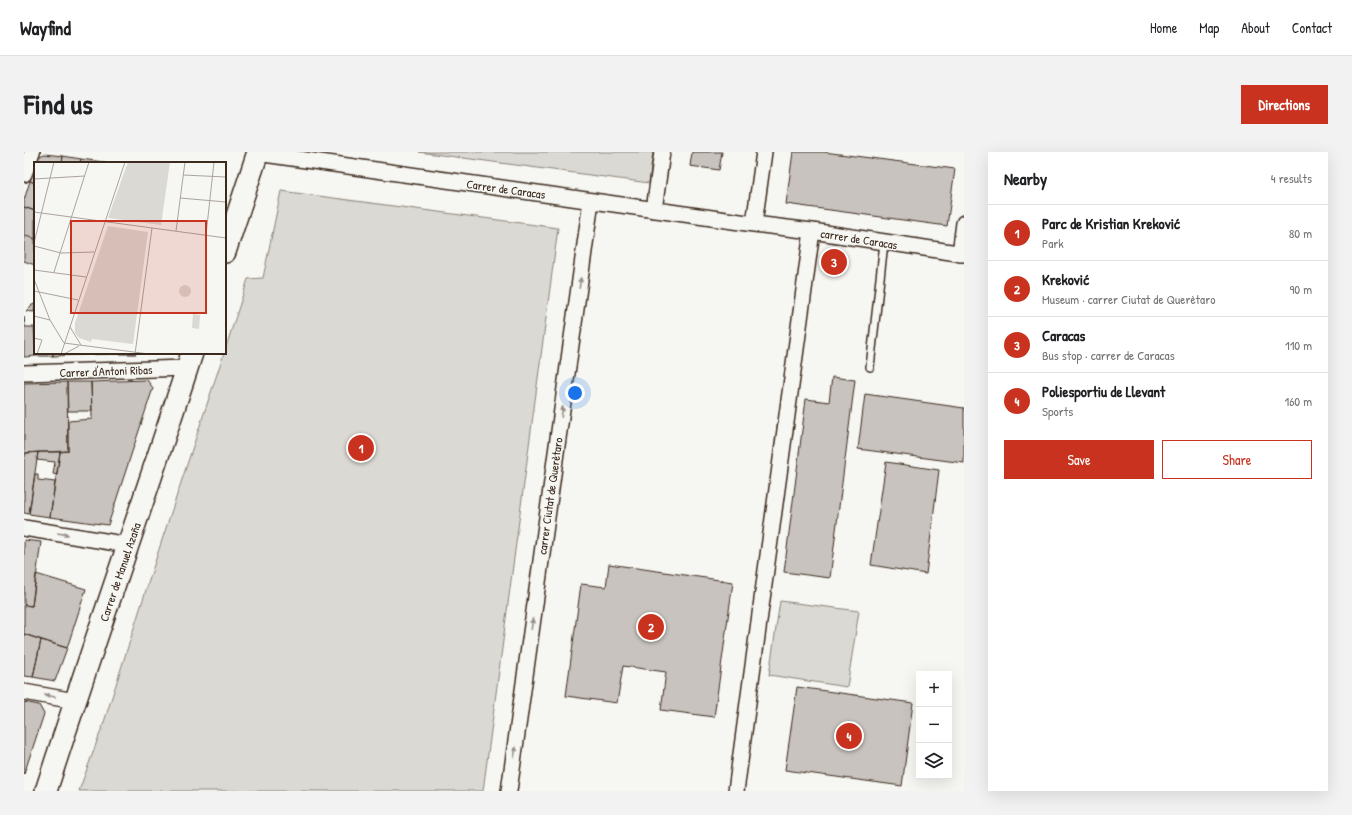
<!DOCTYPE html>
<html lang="en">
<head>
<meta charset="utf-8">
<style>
	body { margin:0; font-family:"Patrick Hand",sans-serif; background:#f2f2f2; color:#202124 }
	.controls { position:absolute; right:12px; bottom:12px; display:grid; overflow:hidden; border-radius:0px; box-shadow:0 4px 16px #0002 }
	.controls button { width:36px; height:36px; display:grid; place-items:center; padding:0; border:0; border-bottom:1px solid #e0e0e0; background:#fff; color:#202124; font:20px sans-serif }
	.you { position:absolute; left:551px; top:241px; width:14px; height:14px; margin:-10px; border:3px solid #fff; border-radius:50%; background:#1a73e8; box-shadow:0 0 0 6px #1a73e833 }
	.badge { display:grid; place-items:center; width:26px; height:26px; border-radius:50%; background:#c8321e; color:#fff; font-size:13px; font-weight:700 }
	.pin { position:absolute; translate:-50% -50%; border:2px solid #fff; box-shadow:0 1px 4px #0006 }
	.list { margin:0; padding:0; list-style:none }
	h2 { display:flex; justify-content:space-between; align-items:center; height:52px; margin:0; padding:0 16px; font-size:17px }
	h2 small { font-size:13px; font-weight:400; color:#757577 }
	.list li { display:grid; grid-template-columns:26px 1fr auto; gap:12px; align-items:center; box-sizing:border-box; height:56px; padding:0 16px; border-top:1px solid #e0e0e0 }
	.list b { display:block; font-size:15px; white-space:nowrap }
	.list p { margin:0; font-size:13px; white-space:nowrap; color:#757577 }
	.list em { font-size:13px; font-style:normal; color:#757577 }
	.actions { display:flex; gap:8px; padding:12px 16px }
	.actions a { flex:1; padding:9px 0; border:1px solid #c8321e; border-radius:0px; text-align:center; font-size:14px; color:#c8321e }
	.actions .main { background:#c8321e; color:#fff }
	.icon { flex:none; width:22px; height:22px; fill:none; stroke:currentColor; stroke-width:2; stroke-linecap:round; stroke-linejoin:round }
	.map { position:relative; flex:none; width:940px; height:639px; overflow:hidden; border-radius:0px }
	header { display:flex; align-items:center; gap:24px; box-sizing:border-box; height:56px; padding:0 20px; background:#fff; border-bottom:1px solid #e0e0e0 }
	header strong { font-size:19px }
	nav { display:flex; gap:22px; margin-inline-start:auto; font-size:14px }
	.intro { display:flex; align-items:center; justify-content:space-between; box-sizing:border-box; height:96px; padding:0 24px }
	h1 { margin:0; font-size:28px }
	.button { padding:10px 18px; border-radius:0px; background:#c8321e; color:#fff; font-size:14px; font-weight:700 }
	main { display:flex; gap:24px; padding:0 24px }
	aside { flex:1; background:#fff; border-radius:0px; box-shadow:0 4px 16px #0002 }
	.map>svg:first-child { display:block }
	.green { fill:#dad9d3; stroke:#8a8278 }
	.building { fill:#c8c3be; stroke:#3b2a1e }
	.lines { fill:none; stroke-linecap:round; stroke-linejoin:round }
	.lane-casing { stroke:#3b2a1e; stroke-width:10 }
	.street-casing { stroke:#3b2a1e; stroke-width:18 }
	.secondary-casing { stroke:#3b2a1e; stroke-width:24 }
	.lane { stroke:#f6f6f2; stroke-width:7 }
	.street { stroke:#f6f6f2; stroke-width:15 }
	.secondary { stroke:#f6f6f2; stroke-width:21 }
	.oneway { fill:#989088 }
	.labels { text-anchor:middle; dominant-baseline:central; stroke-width:3; stroke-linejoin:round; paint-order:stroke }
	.street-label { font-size:12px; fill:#3b2a1e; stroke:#f6f6f2 }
	.inset-road { fill:none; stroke:#aba49d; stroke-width:1 }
	.view { fill:#c8321e; fill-opacity:0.15; stroke:#c8321e; stroke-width:2 }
	.inset-edge { fill:none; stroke:#3b2a1e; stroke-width:2 }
</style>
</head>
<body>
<header>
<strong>Wayfind</strong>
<nav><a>Home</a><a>Map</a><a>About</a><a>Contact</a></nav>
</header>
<div class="intro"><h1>Find us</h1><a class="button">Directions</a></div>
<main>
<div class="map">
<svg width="940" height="639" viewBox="0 0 940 639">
	<rect width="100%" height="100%" fill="#f6f6f2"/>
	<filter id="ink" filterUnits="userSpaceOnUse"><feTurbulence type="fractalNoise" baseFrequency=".025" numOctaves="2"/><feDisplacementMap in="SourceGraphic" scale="8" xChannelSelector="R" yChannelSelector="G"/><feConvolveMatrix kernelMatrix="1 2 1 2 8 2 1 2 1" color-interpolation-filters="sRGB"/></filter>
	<g filter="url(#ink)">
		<path class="green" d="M395,0H629L625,31Z
			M257,39L534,76L459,639H55L80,570L137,391L200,201H201V198L224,127L239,126Z
			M756,449L835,459L823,535L745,523Z"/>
		<path class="building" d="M668,0H698L695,18L666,14Z
			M769,0H800L931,17L923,74L762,52Z
			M20,2L39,4L38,11H12L14,5Z
			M39,4L57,7L56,11H38Z
			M57,7L87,11H56Z
			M11,13V31L6,29Z
			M6,29L11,31V59L0,55V48Z
			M0,55L11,59V87L0,83Z
			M0,83L11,87V113L0,109Z
			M11,152L10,160L2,159L8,153Z
			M0,165L1,175H10L12,204L0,205Z
			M12,201H29V204H12Z
			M29,201H52V203L29,204Z
			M52,201H86V202L52,203Z
			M86,201H112V202H86Z
			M808,225L831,228L806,426L760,420L782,247L805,250Z
			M123,228L129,236L84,373L26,365L36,300L44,299V269L68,267L67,230Z
			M43,230L44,299L0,301V231Z
			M43,230H67L68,259H44Z
			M841,242L940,256V311L834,297Z
			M14,300H36L33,323L29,322L31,310L13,308Z
			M14,300L5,362L0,361V308L2,301Z
			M862,310L915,318L902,422L847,413Z
			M11,322H14V328L31,330L26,365L5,362Z
			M0,388L17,390L8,454L0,453Z
			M585,412L709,430L690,565L637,558L642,520L599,514L593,551L542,544L557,432L582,435Z
			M12,422L62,437L43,496L0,482V453L8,454Z
			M0,482L17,488L9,525L0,524Z
			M17,488L43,496L31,529L9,525Z
			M773,535L889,551L878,634L761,618Z
			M0,550L15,553L20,562L0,622Z"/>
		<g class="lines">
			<defs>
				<path id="lane" d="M846,215L860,91"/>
				<path id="street" d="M233,1L730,72L788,79L940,102
					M0,22L8,0
					M630,58L638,0
					M730,72L740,0
					M936,102L940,71
					M0,221L163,216
					M0,376L105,393
					M0,540L51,549
					M485,639L567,49
					M712,639L788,79"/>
				<path id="secondary" d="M201,100L234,0
					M22,639C69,492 121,347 168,201"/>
			</defs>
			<use href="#lane" class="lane-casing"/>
			<use href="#street" class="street-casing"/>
			<use href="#secondary" class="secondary-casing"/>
			<use href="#lane" class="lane"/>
			<use href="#street" class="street"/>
			<use href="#secondary" class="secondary"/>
		</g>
		<defs><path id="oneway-solid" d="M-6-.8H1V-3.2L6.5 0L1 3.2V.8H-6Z"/></defs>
		<g class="oneway">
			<use href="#oneway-solid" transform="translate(556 131) rotate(-82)"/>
			<use href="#oneway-solid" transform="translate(538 260) rotate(-82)"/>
			<use href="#oneway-solid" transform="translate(39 382) rotate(9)"/>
			<use href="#oneway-solid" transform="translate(508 472) rotate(-82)"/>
			<use href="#oneway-solid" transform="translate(26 544) rotate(-169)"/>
			<use href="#oneway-solid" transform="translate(491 600) rotate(-82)"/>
		</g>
	</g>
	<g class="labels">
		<g class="street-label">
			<text transform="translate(482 37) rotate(8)">Carrer de Caracas</text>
			<text transform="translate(835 87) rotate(9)">carrer de Caracas</text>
			<text transform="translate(82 219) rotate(-2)">Carrer d'Antoni Ribas</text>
			<text transform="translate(526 344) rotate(-82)">carrer Ciutat de Querètaro</text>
			<text transform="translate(96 420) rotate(-71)">Carrer de Manuel Azaña</text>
		</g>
	</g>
	<g transform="translate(10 10)">
		<rect width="192" height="192" fill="#f6f6f2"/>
		<path d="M94,0H136L127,63L74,56ZM74,64L114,70L99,182L58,177L57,180L45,176L41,171V161ZM145 129a6 6 0 1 1 12 0a6 6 0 1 1-12 0ZM159,152L166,153L165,167L158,166Z" fill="#dad9d3"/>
		<path class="inset-road" d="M149,13L192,15M0,17L51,14M146,36L192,40M0,50L192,76M142,69L151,0M172,73L180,0M0,81L20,0M0,84L27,91L60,90M0,108L52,115M20,110L55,0M0,117L16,158L30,181M0,129L44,138M0,154L16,158M36,165L47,183M0,176L8,178L3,192M30,181L115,192M27,192L91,0M30,192L45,184M101,192L118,66"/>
		<path class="view" d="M37,59H172V151H37Z"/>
		<rect width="192" height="192" class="inset-edge"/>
	</g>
</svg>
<div class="controls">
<button>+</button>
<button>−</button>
<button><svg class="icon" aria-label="layers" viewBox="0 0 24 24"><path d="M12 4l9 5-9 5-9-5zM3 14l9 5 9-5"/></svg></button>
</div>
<div class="you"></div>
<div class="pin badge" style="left:337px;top:296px">1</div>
<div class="pin badge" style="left:627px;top:475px">2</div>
<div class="pin badge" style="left:810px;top:110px">3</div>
<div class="pin badge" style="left:825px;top:584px">4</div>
</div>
<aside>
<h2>Nearby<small>4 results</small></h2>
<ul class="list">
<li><span class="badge">1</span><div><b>Parc de Kristian Kreković</b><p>Park</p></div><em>80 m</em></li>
<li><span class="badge">2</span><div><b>Kreković</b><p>Museum · carrer Ciutat de Querètaro</p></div><em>90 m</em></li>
<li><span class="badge">3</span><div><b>Caracas</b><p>Bus stop · carrer de Caracas</p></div><em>110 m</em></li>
<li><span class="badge">4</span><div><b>Poliesportiu de Llevant</b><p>Sports</p></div><em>160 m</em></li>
</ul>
<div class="actions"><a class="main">Save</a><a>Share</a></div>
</aside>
</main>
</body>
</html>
